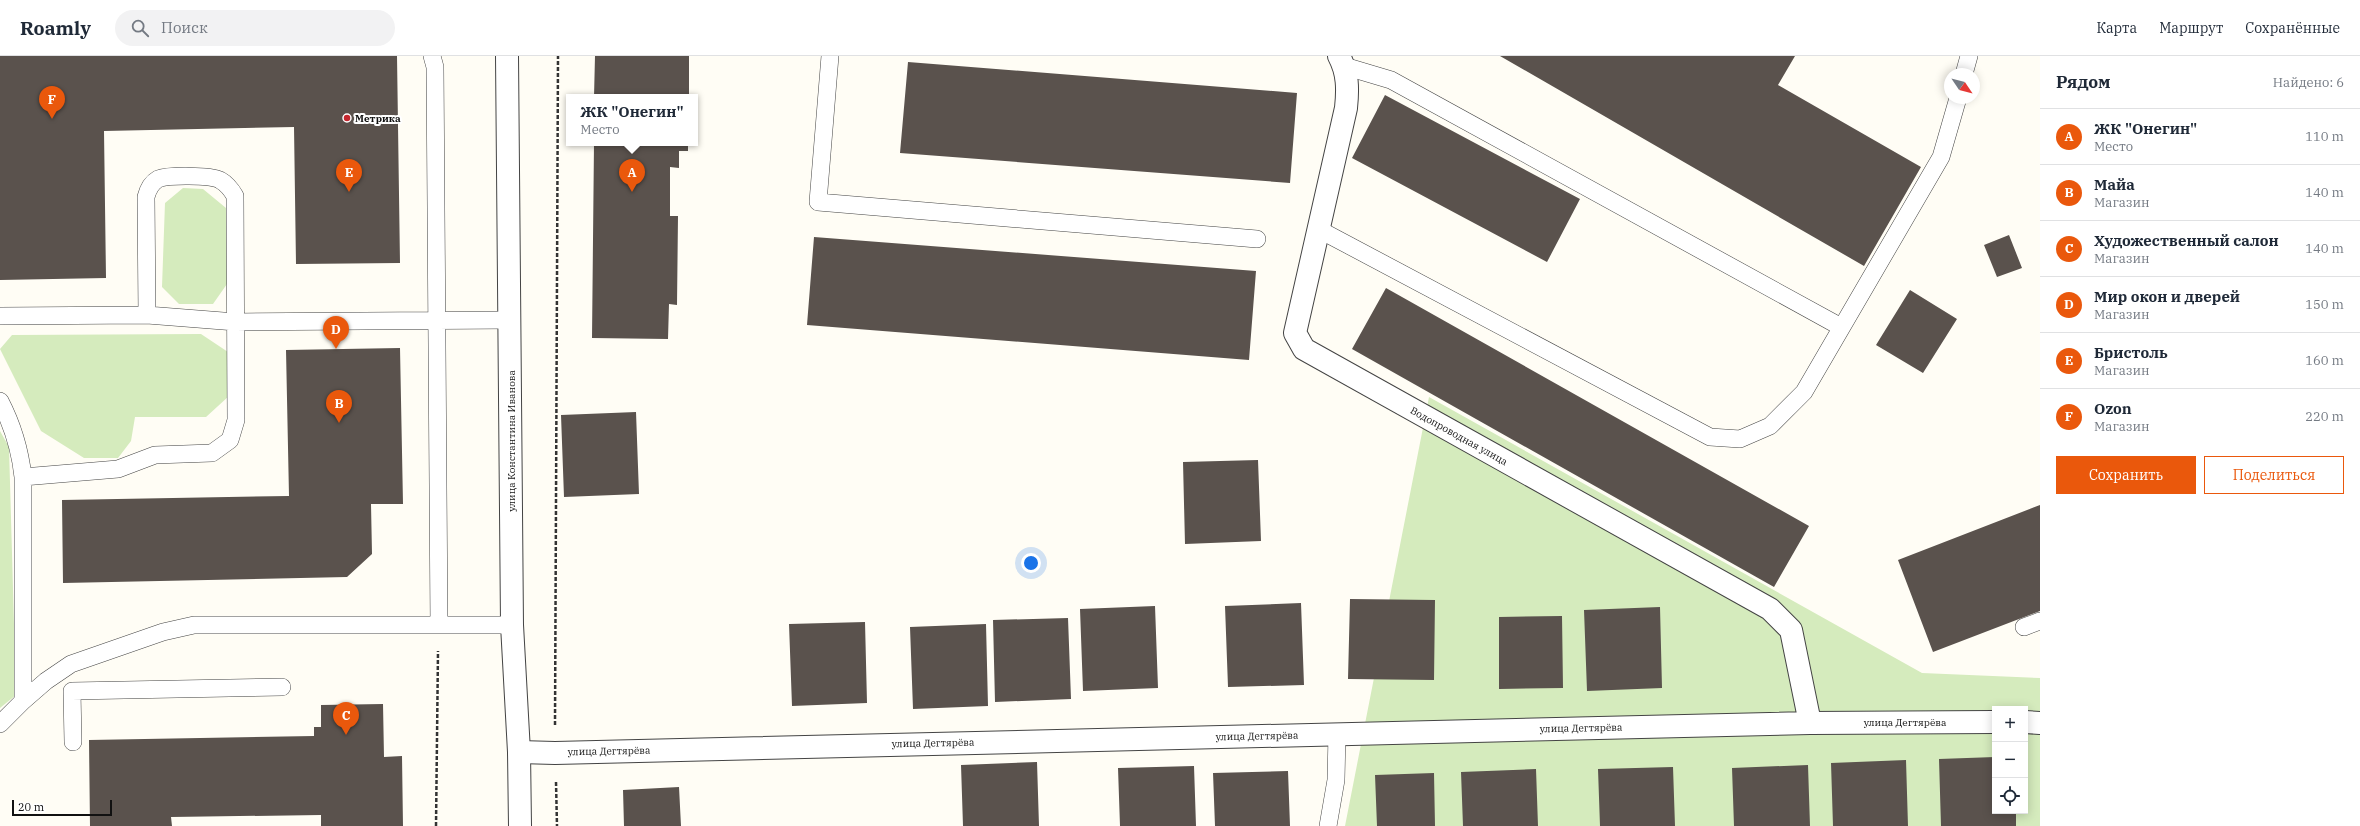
<!DOCTYPE html>
<html lang="ru">
<head>
<meta charset="utf-8">
<style>
	body { margin:0; font-family:"IBM Plex Serif",serif; background:#f2f2f3; color:#1f2937 }
	.controls { position:absolute; right:12px; bottom:12px; display:grid; overflow:hidden; border-radius:0px; box-shadow:0 2px 10px #0003 }
	.controls button { width:36px; height:36px; display:grid; place-items:center; padding:0; border:0; border-bottom:1px solid #e0e1e3; background:#fff; color:#1f2937; font:20px sans-serif }
	.compass { position:absolute; left:1944px; top:12px; width:36px; height:36px; border-radius:50%; background:#fff; box-shadow:0 2px 10px #0003; rotate:125deg }
	.scale { position:absolute; left:12px; bottom:10px; width:100px; box-sizing:border-box; padding-left:4px; border:2px solid #111; border-top:0; font-size:11px; line-height:14px; white-space:nowrap; color:#111; -webkit-text-stroke:3px #fff; paint-order:stroke }
	.you { position:absolute; left:1031px; top:507px; width:14px; height:14px; margin:-10px; border:3px solid #fff; border-radius:50%; background:#1a73e8; box-shadow:0 0 0 6px #1a73e833 }
	.badge { display:grid; place-items:center; width:26px; height:26px; border-radius:50%; background:#ea580c; color:#fff; font-size:13px; font-weight:700 }
	.pin { position:absolute; translate:-50% -33px; filter:drop-shadow(0 1px 2px #0008) }
	.pin::after { content:''; position:absolute; top:21px; width:14px; height:12px; background:inherit; clip-path:polygon(0 0,100% 0,50% 100%) }
	.popup { position:absolute; left:566px; top:38px; width:132px; height:52px; box-sizing:border-box; display:grid; place-content:center; border-radius:0px; background:#fff; filter:drop-shadow(0 1px 3px #0005); font-size:13px; white-space:nowrap; color:#747a83 }
	.popup b { font-size:15px; color:#1f2937 }
	.popup::after { content:''; position:absolute; left:50%; top:100%; margin-left:-8px; border:8px solid transparent; border-top-color:#fff }
	.list { margin:0; padding:0; list-style:none }
	h2 { display:flex; justify-content:space-between; align-items:center; height:52px; margin:0; padding:0 16px; font-size:17px }
	h2 small { font-size:13px; font-weight:400; color:#747a83 }
	.list li { display:grid; grid-template-columns:26px 1fr auto; gap:12px; align-items:center; box-sizing:border-box; height:56px; padding:0 16px; border-top:1px solid #e0e1e3 }
	.list b { display:block; font-size:15px; white-space:nowrap }
	.list p { margin:0; font-size:13px; white-space:nowrap; color:#747a83 }
	.list em { font-size:13px; font-style:normal; color:#747a83 }
	.actions { display:flex; gap:8px; padding:12px 16px }
	.actions a { flex:1; padding:9px 0; border:1px solid #ea580c; border-radius:0px; text-align:center; font-size:14px; color:#ea580c }
	.actions .main { background:#ea580c; color:#fff }
	.icon { flex:none; width:22px; height:22px; fill:none; stroke:currentColor; stroke-width:2; stroke-linecap:round; stroke-linejoin:round }
	.map { position:relative; flex:none; width:2040px; height:770px; overflow:hidden }
	header { display:flex; align-items:center; gap:24px; box-sizing:border-box; height:56px; padding:0 20px; background:#fff; border-bottom:1px solid #e0e1e3 }
	header strong { font-size:19px }
	nav { display:flex; gap:22px; margin-inline-start:auto; font-size:14px }
	.search { width:280px; height:36px; background:#f2f2f3; display:flex; align-items:center; gap:10px; box-sizing:border-box; padding:0 14px; border-radius:22px; color:#747a83; font-size:15px }
	main { display:flex }
	aside { flex:1; background:#fff }
	.map>svg:first-child { display:block }
	.green { fill:#d5ebbd; fill-rule:evenodd }
	.building { fill:#5a524d }
	.lines { fill:none; stroke-linecap:round; stroke-linejoin:round }
	.service-casing { stroke:#444; stroke-width:18 }
	.minor-casing { stroke:#444; stroke-width:24 }
	.tertiary-casing { stroke:#444; stroke-width:24 }
	.path { stroke:#333; stroke-width:2.5; stroke-dasharray:4 2; stroke-linecap:butt }
	.service { stroke:#fff; stroke-width:17 }
	.minor { stroke:#fff; stroke-width:22 }
	.tertiary { stroke:#fff; stroke-width:22 }
	.poi-dot { fill:#c4262e; stroke:#fff; stroke-width:1.5 }
	.labels { text-anchor:middle; dominant-baseline:central; stroke-width:4; stroke-linejoin:round; paint-order:stroke }
	.poi-label { font-size:10px; font-weight:bold; fill:#111; stroke:#fff; text-anchor:start }
	.street-label { font-size:10px; fill:#111; stroke:#fff }
</style>
</head>
<body>
<header>
<strong>Roamly</strong>
<div class="search"><svg class="icon" aria-label="search" viewBox="0 0 24 24"><circle cx="10" cy="10" r="6"/><path d="M15 15l6 6"/></svg>Поиск</div>
<nav><a>Карта</a><a>Маршрут</a><a>Сохранённые</a></nav>
</header>
<main>
<div class="map">
<svg width="2040" height="770" viewBox="0 0 2040 770">
	<rect width="100%" height="100%" fill="#fffdf5"/>
	<path class="green" d="M183,132L203,133L226,152L227,228L213,248H179L162,231L165,147Z
		M201,278L231,298L229,340L206,361H135L131,385L118,402H84L41,375L0,293L12,279Z
		M1429,341L1922,617L2040,622V770H1345ZM1995,653H2025V755H1995Z
		M0,375L9,391L16,639L0,652Z"/>
	<path class="building" d="M0,0H397L400,207L296,208L294,71L104,75L106,222L0,224Z
		M595,0H689V41H594Z
		M1500,0H1795L1778,29L1921,111L1864,210Z
		M908,6L1297,37L1290,127L900,97Z
		M1385,39L1580,143L1547,206L1352,102Z
		M594,87H688V95H679V112L670,111V160H678L677,249L669,248L668,283L592,282Z
		M2009,179L2022,212L1997,221L1984,189Z
		M814,181L1256,215L1249,304L807,269Z
		M1386,232L1809,470L1774,531L1352,293Z
		M1910,234L1957,263L1923,317L1876,289Z
		M400,292L403,448H371L372,498L347,521L63,527L62,444L289,440L286,294Z
		M636,356L639,438L564,441L561,359Z
		M1258,404L1261,485L1185,488L1183,406Z
		M2040,449V555L1933,596L1898,504Z
		M1350,543L1435,544L1434,624L1348,623Z
		M1301,547L1304,629L1228,631L1225,550Z
		M1155,550L1158,632L1083,635L1080,553Z
		M1660,551L1662,632L1587,635L1584,554Z
		M1562,560L1563,632L1499,633V561Z
		M1068,562L1071,643L995,646L993,564Z
		M865,566L867,647L792,650L789,568Z
		M986,568L988,650L913,653L910,571Z
		M383,648L384,701L402,700L403,770H321V759L171,761L172,770H90L89,684L314,680V671H321V649Z
		M1995,701V755H2016V770H1941L1939,703Z
		M1906,704L1908,770H1833L1831,707Z
		M1037,706L1039,770H963L961,709Z
		M1808,709L1810,770H1734L1732,712Z
		M1194,710L1196,770H1120L1118,712Z
		M1673,711L1675,770H1600L1598,713Z
		M1536,713L1538,770H1463L1461,716Z
		M1288,715L1290,770H1215L1213,717Z
		M1434,717L1435,770H1377L1375,719Z
		M679,731L681,770H624L623,734Z"/>
	<g class="lines">
		<defs>
			<path id="service" d="M432,0L435,11L439,569
				M830,0L818,146L1257,183
				M1344,10L1391,24L1841,271
				M1964,18L1969,0
				M1318,173L1710,381L1740,383L1770,370L1804,336L1941,101L1958,42
				M0,260L147,259L236,266L510,264
				M0,345C13,370 20,393 23,421V645L0,668
				M23,421L118,413L155,399L212,397L230,384L236,364L235,140C231,133 227,128 220,124C210,119 168,119 158,123C151,127 148,133 146,141L147,259
				M2024,571L2040,565
				M23,645L46,625L71,608L163,576L194,569H512
				M73,686L72,635L282,631
				M1328,770L1336,724L1337,678"/>
			<path id="minor" d="M1339,0C1348,17 1348,33 1346,52L1295,277L1304,293L1770,553L1791,574L1810,667
				M2025,666L2040,667
				M519,696L555,697L1810,667L1995,666"/>
			<path id="tertiary" d="M507,0L512,569L519,696L520,770"/>
		</defs>
		<use href="#service" class="service-casing"/>
		<use href="#minor" class="minor-casing"/>
		<use href="#tertiary" class="tertiary-casing"/>
		<path class="path" d="M555,669L558,0
			M556,726L557,770
			M436,770L438,595"/>
		<use href="#service" class="service"/>
		<use href="#minor" class="minor"/>
		<use href="#tertiary" class="tertiary"/>
	</g>
	<circle class="poi-dot" cx="347" cy="62" r="4"/>
	<g class="labels">
		<g class="poi-label">
			<text x="355" y="62">Метрика</text>
		</g>
		<g class="street-label">
			<text transform="translate(1459 380) rotate(29)">Водопроводная улица</text>
			<text transform="translate(511 385) rotate(-90)">улица Константина Иванова</text>
			<text x="1905" y="666">улица Дегтярёва</text>
			<text transform="translate(1581 672) rotate(-1)">улица Дегтярёва</text>
			<text transform="translate(1257 680) rotate(-1)">улица Дегтярёва</text>
			<text transform="translate(933 687) rotate(-1)">улица Дегтярёва</text>
			<text transform="translate(609 695) rotate(-1)">улица Дегтярёва</text>
		</g>
	</g>
</svg>
<div class="controls">
<button>+</button>
<button>−</button>
<button><svg class="icon" aria-label="locate" viewBox="0 0 24 24"><circle cx="12" cy="12" r="6"/><path d="M12 2v4M12 18v4M2 12h4M18 12h4"/></svg></button>
</div>
<svg class="compass" viewBox="-18 -18 36 36"><path d="M0-13l5 13h-10z" fill="#e53935"/><path d="M0 13l5-13h-10z" fill="#747a83"/></svg>
<div class="scale">20 m</div>
<div class="you"></div>
<div class="pin badge" style="left:632px;top:136px">A</div>
<div class="popup"><b>ЖК &quot;Онегин&quot;</b>Место</div>
<div class="pin badge" style="left:339px;top:367px">B</div>
<div class="pin badge" style="left:346px;top:679px">C</div>
<div class="pin badge" style="left:336px;top:293px">D</div>
<div class="pin badge" style="left:349px;top:136px">E</div>
<div class="pin badge" style="left:52px;top:63px">F</div>
</div>
<aside>
<h2>Рядом<small>Найдено: 6</small></h2>
<ul class="list">
<li><span class="badge">A</span><div><b>ЖК &quot;Онегин&quot;</b><p>Место</p></div><em>110 m</em></li>
<li><span class="badge">B</span><div><b>Майа</b><p>Магазин</p></div><em>140 m</em></li>
<li><span class="badge">C</span><div><b>Художественный салон</b><p>Магазин</p></div><em>140 m</em></li>
<li><span class="badge">D</span><div><b>Мир окон и дверей</b><p>Магазин</p></div><em>150 m</em></li>
<li><span class="badge">E</span><div><b>Бристоль</b><p>Магазин</p></div><em>160 m</em></li>
<li><span class="badge">F</span><div><b>Ozon</b><p>Магазин</p></div><em>220 m</em></li>
</ul>
<div class="actions"><a class="main">Сохранить</a><a>Поделиться</a></div>
</aside>
</main>
</body>
</html>
